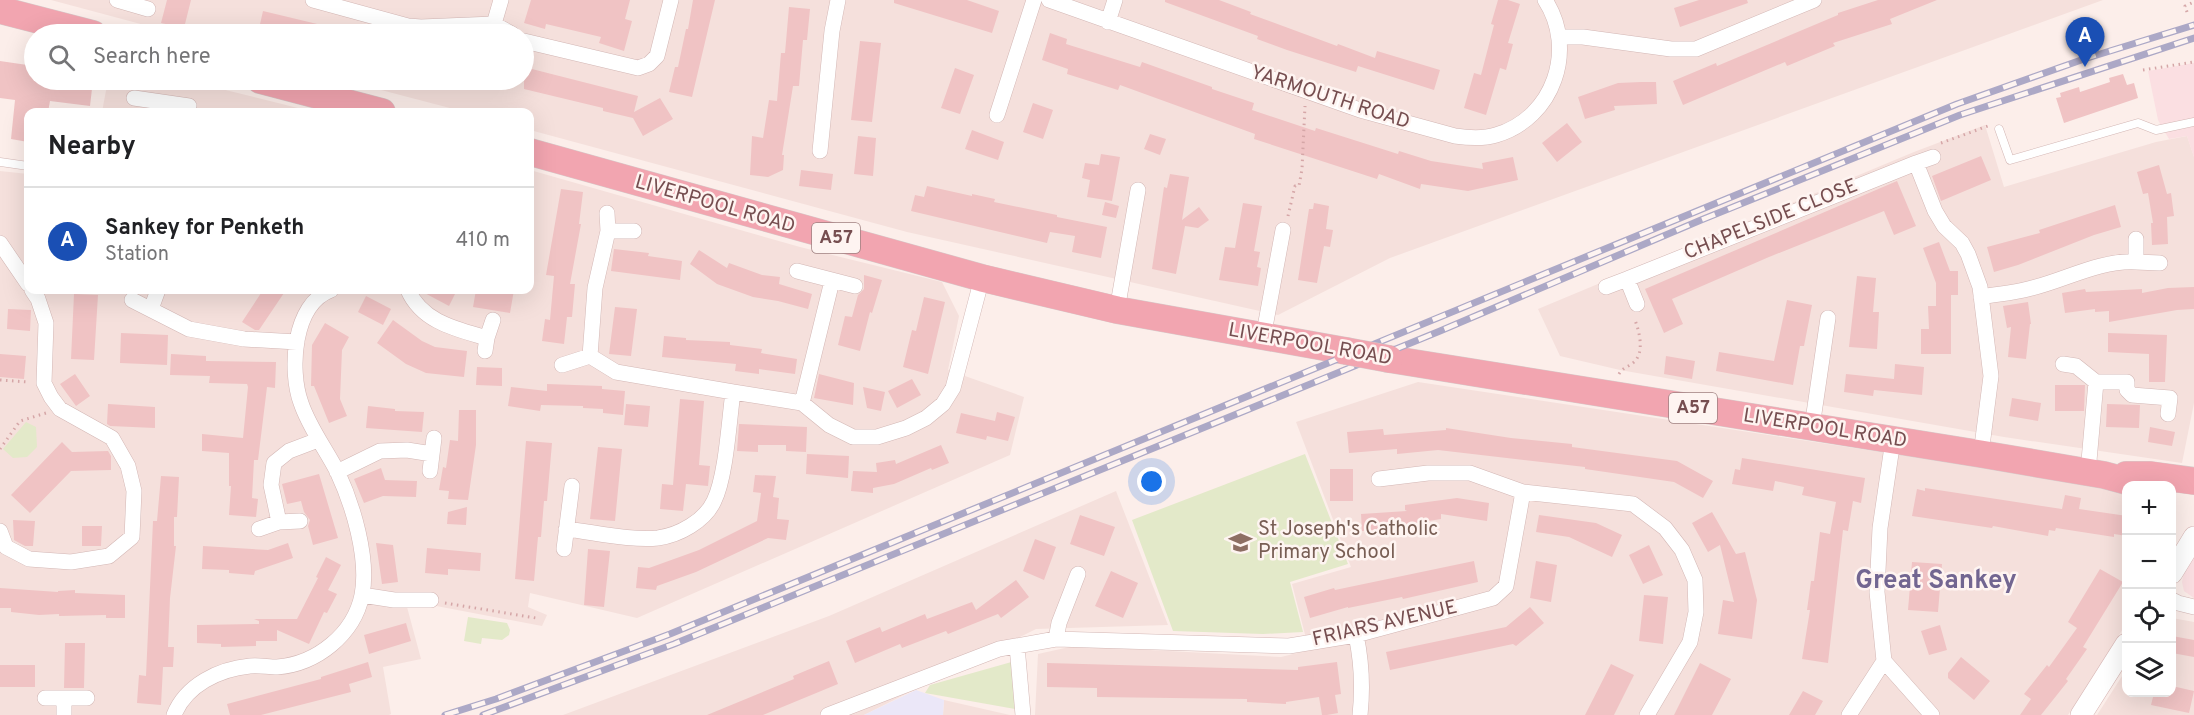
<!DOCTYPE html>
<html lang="en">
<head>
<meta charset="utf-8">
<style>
	body { margin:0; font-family:Overpass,sans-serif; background:#f2f2f2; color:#202124 }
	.controls { position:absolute; right:18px; bottom:18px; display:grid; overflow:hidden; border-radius:12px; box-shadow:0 6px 24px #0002 }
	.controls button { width:54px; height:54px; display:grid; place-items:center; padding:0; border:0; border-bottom:2px solid #e0e0e0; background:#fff; color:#202124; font:30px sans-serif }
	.you { position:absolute; left:1152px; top:482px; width:21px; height:21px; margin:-15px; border:4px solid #fff; border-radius:50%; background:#1a73e8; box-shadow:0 0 0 9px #1a73e833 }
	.badge { display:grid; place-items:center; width:39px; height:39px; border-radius:50%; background:#df576f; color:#fff; font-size:20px; font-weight:700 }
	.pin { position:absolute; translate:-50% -50px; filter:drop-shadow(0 2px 3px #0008) }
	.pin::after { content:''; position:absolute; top:32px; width:21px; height:18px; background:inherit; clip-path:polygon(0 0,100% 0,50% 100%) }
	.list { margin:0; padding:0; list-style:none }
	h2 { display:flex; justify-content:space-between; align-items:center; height:78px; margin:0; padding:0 24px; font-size:26px }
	h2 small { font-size:20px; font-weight:400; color:#757577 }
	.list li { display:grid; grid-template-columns:39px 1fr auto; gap:18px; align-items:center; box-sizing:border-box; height:108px; padding:0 24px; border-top:2px solid #e0e0e0 }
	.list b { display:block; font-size:22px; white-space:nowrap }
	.list p { margin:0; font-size:20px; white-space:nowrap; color:#757577 }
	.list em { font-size:20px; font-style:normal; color:#757577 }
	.icon { flex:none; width:33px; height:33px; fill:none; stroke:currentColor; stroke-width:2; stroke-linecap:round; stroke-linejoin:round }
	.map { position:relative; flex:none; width:2194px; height:715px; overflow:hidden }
	.search { position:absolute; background:#fff; box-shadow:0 6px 24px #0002; left:24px; top:24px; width:510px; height:66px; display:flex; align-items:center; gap:15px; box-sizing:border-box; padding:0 21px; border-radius:33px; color:#757577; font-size:22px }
	.panel { position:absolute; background:#fff; box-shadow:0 6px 24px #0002; left:24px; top:108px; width:510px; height:186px; border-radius:12px }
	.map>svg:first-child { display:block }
	.residential { fill:#f5e0dc }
	.commercial { fill:#fbdfe2 }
	.education { fill:#ebe7f8 }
	.green { fill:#e3e9c9 }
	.building { fill:#f0c3c4 }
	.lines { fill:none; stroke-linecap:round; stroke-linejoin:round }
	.lane-casing { stroke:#d3b7b5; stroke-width:9 }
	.street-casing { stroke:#d3b7b5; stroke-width:16 }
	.secondary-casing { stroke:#d7b7b5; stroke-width:22 }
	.highway-casing { stroke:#d6caca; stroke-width:28 }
	.path { stroke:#d5a6a7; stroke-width:3; stroke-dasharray:1.5 4.5; stroke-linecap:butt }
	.lane { stroke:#fff; stroke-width:8 }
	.street { stroke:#fff; stroke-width:15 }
	.secondary { stroke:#fff; stroke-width:21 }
	.highway { stroke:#f2a5b0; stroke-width:27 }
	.rail-casing { stroke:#aca8c6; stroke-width:7 }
	.rail { stroke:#fef4f1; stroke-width:4.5; stroke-dasharray:14; stroke-linecap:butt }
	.highway-bridge-casing { stroke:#d6caca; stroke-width:28; stroke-linecap:butt }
	.highway-bridge { stroke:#f2a5b0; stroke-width:27 }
	.labels { text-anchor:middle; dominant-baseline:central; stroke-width:5; stroke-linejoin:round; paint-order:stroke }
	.shield { fill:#fef4f1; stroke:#9f8080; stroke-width:1.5 }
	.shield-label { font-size:18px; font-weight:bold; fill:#764e50 }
	.street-label { font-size:20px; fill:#764e50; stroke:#fef4f1 }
	.education-label { font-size:20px; fill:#785e54; stroke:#fef4f1; text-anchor:start }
	.district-label { font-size:26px; font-weight:bold; fill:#726691; stroke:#fef4f1 }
</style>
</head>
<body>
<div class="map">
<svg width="2194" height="715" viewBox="0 0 2194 715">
	<rect width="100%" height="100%" fill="#fceeea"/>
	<path class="residential" d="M51,0H2103L1390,258L1278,315L907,232L530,130V112H465L343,80H524V34H178Z
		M108,80H185L314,112H102Z
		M1985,125L2004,187L2156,142L2187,136L2194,157V403L2182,463L2004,437L1620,370L1560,356L1538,309L1914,152Z
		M530,170L800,247L942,282L959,316L948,370L1024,397L1010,455L637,618L530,593L528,607L547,615L542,626L431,605L407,607L421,659L383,667L391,714L389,715H0V171L28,174V290H530Z
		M1418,382L2126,489V624L2068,715H1035L1038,654L1074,646L1281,657L1309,650L1292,584L1351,567L1296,422Z
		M1116,491L1168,625L1036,629L864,715H563L829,616Z
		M2172,618L2194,622V715H2097L2126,670V692H2172Z
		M944,700L1010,715H943Z"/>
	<path class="commercial" d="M2194,63V157L2187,136L2169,139L2158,120L2148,71Z
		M2194,556V598L2184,591L2182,582L2184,572Z"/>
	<path class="education" d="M916,690L944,700L943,715H864Z"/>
	<path class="green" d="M26,422L36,427L37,447L27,457L13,458L3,449Z
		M1305,454L1348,564L1290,582L1303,632L1263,634L1173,631L1132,520Z
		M468,617L507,623L510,630L509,635L502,640L482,638L481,644L464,641Z
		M1015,661V709L925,693L930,685Z"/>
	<path class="building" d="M167,0H191L184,28L161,23Z
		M531,0H630L625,19L632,21L624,51L599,43L601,37L546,24L545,29L524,23Z
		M693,0H715L692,97L669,92L675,67H678L686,29H688Z
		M894,0H967L999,11L992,33L894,3Z
		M1165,0H1219L1251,12L1250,14L1337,46L1338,44L1375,58L1377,51L1440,70L1434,90L1358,66L1356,72L1287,50L1257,39L1258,36L1165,2Z
		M1498,0H1508L1520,4L1508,43L1513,44L1506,70L1500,68L1486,115L1464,108L1474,73L1481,75L1494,25L1491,24Z
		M1699,0H1747L1748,3L1680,27L1674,8Z
		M1878,0H1937L1890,19L1892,24L1833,43L1835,46L1787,66L1785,62L1683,105L1673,81L1716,63L1717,66L1838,15V13Z
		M789,7L810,9L807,40H803L799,86H793L782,155H784L783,170L768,177L750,175L752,136L763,138L769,100L777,101L781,53H785Z
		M263,11L338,29L337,34H266L258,33Z
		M1050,33L1067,39L1066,44L1140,67L1142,62L1212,87V89L1254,103L1252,110L1315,131L1316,128L1398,154L1399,151L1431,161L1483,169L1482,163L1513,157L1518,180L1468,191L1421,184L1420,189L1379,174L1377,179L1254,139L1255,134L1120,85L1118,90L1067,74L1068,69L1042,60Z
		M860,41L881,43L872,122L851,120Z
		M0,61L34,66V80H93L90,106L50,101L48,112H28V142L11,139L15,100L0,98Z
		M524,67L638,96L634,112L660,98L673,119L643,136L633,118L603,111V108L524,89Z
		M955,68L974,75L960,114L941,108Z
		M2123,74L2127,85L2134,83L2138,98L2064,123L2056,98L2061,97L2060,93L2079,87L2080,92L2110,82L2109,78Z
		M1641,82H1656L1657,104L1614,106L1615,110L1585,119L1578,97L1618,83Z
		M1033,103L1053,110L1043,139L1023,132Z
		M1567,123L1582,142L1557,162L1542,143Z
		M972,130L1004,142L998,160L965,149Z
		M1150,134L1166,139L1160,155L1144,149Z
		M858,136L876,138L873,176L854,174Z
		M1101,154L1120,157L1112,201L1087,197L1090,180L1082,178L1085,163L1099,165Z
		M1981,156L1991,180L1941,201L1932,176Z
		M2159,165L2167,194L2171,193L2174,216L2167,217L2168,244L2152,245L2151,223H2153L2148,193L2143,194L2137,172Z
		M801,170L833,174L831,190L799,186Z
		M1170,174L1189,177L1182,220L1199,207L1209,220L1198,228L1185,226L1176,274L1152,269L1164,187L1167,188Z
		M1897,181L1916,226L1894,235L1884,211L1769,257L1672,299L1683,324L1664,333L1645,289Z
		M927,186L972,196V194L995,199L994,202L1057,215V217L1107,227L1101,258L1072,252L1075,236L1050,232L1047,243L911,211L915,195L924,197Z
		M561,189L583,192L579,224H581L570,284H575L572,317H567L564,344L542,341L545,319L550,320L554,276L546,275Z
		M1105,202L1119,206L1116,218L1102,215Z
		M1243,203L1262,206L1254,251L1260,252L1257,267L1261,268L1258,286L1219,280L1225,247L1235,248Z
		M1314,203L1329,206L1326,229L1333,230L1330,247L1324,246L1317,283L1298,280L1309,209H1313Z
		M2115,205L2121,227L2094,235L2018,265L1994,272L1987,247L2040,233L2039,230Z
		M1939,242L1950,271H1958V295H1951V354H1921V329H1929L1928,306H1936V283L1923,248Z
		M614,249L649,253L648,256L682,261L680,280L611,271Z
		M699,250L727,268L729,263L762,275L780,277L779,284L812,294L808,309L778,301L753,297L717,284L690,264Z
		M864,275L882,280L872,313L870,312L860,351L838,345L845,316L852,317L858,295L864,289Z
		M1857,276L1876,278L1873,312H1879L1877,349L1849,347Z
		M2194,287V309L2177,310L2109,322V311L2095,312V309L2065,313L2062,293L2085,289L2086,292L2142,289V293L2168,288Z
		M263,290H286L259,330H255L242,322Z
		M419,290H457L449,306Z
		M476,290H514L510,313L473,307Z
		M74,294L98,295L94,360L71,359Z
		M366,296L391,309L383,325L358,312Z
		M924,297L945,302L928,374L903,367L912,330L916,331Z
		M1787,300L1812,305L1804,346H1800L1793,385L1716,371L1719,352L1774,361Z
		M2028,302L2031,324H2030L2026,359L2008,357L2011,327L2007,328L2003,306Z
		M615,307L637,309L631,356L609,354Z
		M8,309L31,310L30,331L7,329Z
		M393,320L422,341L435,347L467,351L464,377L426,373L406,364L377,343Z
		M325,323L349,337L342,350L340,399L347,416L329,423L314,386H311L312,345Z
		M121,333L168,335L167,365L120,363Z
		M2108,333L2167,335L2165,382H2149V354L2108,352Z
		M664,336L686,338V340L730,342V345L762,349L761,353L797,359L795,374L759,369V374L735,371L736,364L662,357Z
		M0,354L26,356L24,379L0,377Z
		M171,354L206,356V361L276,362L275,388L267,387L258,460H254L252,498L258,499L256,517L229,515L231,486H229V453L202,451V434L243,438L248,387L247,384L209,383L210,376L170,375Z
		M1666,356L1695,361L1692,379L1664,374Z
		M1895,364L1924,367L1922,395L1874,390L1873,396L1844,392L1846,374L1894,379Z
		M477,367L502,368V386L476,385Z
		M75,374L90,396L76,406L60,384Z
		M819,374L854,383L853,405L814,398Z
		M912,379L921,395L897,408L888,391Z
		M547,384L602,386V389L625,391L623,415L603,413V409L583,408V406L541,405L540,411L508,406L511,387L547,391Z
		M2055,385H2085L2084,411H2055Z
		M863,387L885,392L881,411L867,408Z
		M2012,398L2041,403L2038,421L2009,416Z
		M680,399L704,401L699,465L710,466L708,486L686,484L683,511L660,509L662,484L673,485Z
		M108,404L155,407V428L110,426L107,424Z
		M626,404L650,406L648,427L624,425Z
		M2107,404L2140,405L2139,428L2106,427Z
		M368,406L395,409V411L424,412L422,432L366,428Z
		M459,410H476V445L468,500L448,499L449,491L439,490L443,467L446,468L450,440L458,441Z
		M997,412L1015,417L1008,441L987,436L986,440L956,433L961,413L995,421Z
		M739,424L807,427L806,452L786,451V445H758V452L737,451Z
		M2150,427L2175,432L2172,446L2148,442Z
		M1446,428L1511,438L1572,444V447L1677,461L1713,481L1703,498L1674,482L1585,469V467L1438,450L1397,454V449L1349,453L1347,432L1383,429L1384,435L1446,430Z
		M526,441L552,443L547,501H544L541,537H538L534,581L515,579Z
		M62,442L72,452L108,451L111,456V470L71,471L30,513L11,495Z
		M941,445L949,463L932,470L931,468L894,484L873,488V493L851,491L853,471L877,472L876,463L895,460L896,464Z
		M598,447L622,449L615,521L590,519Z
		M807,454L849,456L848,478L806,474Z
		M1742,458L1865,478L1861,503L1853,501L1848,531L1843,530L1828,663L1802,659L1810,610H1807L1811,581H1814L1820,532L1830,534L1836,502L1802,495L1804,487L1775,481L1773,491L1732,484L1735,469L1740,470Z
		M381,468L385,480L417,481L416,497L383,496L364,503L354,479Z
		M1330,469H1353V501H1330Z
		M319,474L338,538L313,545L308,526L310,520L304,512L301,501L287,504L282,484Z
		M755,475L776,476L773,497L779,498L777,519L789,520L786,540L768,538L696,572L657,586L656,590L636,588L638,567L649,568L699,550L757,521L761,493L753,492Z
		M161,476L179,477L177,517H174V546H176L170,598L168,647H174L173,667H163L161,705L137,703L139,675L146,676L153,521H157Z
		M1925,488L2062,509L2065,495L2081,498L2079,509L2127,516V536L2114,534V537L2056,528L2055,531L2049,530L2048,536L1993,526L1992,528L1912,516L1917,489L1925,491Z
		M1457,498L1489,503L1487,521L1441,514V519L1397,526V528L1362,531L1361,514L1407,511L1405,510V505Z
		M467,507L466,525L447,524L448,512Z
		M1712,512L1736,554L1745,552L1757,600L1752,639L1718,634L1723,600L1734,602L1720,545L1708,552L1692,523Z
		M1080,515L1115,527L1104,556L1070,544Z
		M1539,515L1596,523L1622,535L1612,557L1569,537L1536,532Z
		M13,520L35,521L33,546H25L14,540Z
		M82,526H102L101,546H82Z
		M1035,539L1056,547L1044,580L1023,571Z
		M288,543L293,558L255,571L254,575L229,573V570L202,569L203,546L268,550Z
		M376,543L393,545L398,582L382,584Z
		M1649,545L1663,575L1643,584L1629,555Z
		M427,548L481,553L480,571L448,569V575L425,573Z
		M588,549L610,551L604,607L584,605Z
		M326,557L341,565L328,590L337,594L327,613L324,612L309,644L277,630V641H256V646L221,647V644L197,643V625L259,624V621L254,619H297L318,578L316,577Z
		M1474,561L1478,582L1403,599L1402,597L1348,608V607L1310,618L1304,597L1334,588L1335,590Z
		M1536,561L1557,565L1551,602L1530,598Z
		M1912,562L1942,564L1938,612L1908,610Z
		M2100,569L2123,582L2083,647L2087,649L2066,679L2068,681L2041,715H2020L2031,699L2024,694L2047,665L2049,667L2077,628L2068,622Z
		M1111,571L1138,583L1123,618L1095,606Z
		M1016,580L1029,597L1001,618L998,614L948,634L946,631L902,648L900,644L855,663L846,641L880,627L882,632L925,614L927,619L972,602L976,610Z
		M0,588L58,592V591L75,590V593L125,595V618H106V615L59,616V614L39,615L11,612V608H0Z
		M1644,595L1668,597L1663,644L1639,641Z
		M1530,607L1544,623L1516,646L1513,644L1390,670L1386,652L1506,627Z
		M406,623L411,641L369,654L364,635Z
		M1940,625L1947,650L1929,655L1921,631Z
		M2172,636L2194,640V657L2172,653Z
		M65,643H85L84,688H64Z
		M1961,657L1990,681L1974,700L1948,678V673Z
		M829,661L838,684L763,715H707L794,679L793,676Z
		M368,662L372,677L349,684L351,692L261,715H230L227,704L321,679V677Z
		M1337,662L1341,694L1335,695L1338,713L1327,715H1322L1319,697L1286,702V704L1247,702V699L1097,697V688L1047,687V663L1298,670V667Z
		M1700,663L1731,679L1712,715H1674Z
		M1611,664L1634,675L1614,715H1585Z
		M0,665H35V687H0Z
		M2172,686L2194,691L2189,713L2151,705L2154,693H2172Z
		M1803,691L1823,701L1815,715H1789Z"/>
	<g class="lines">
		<defs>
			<path id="lane" d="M1999,129L2010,160L2138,123L2156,130L2194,122
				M0,162L28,166"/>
			<path id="street" d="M117,0L148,9
				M313,0L408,26L421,27L494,24
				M501,0L494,24L512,34
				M1049,0L1360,110L1455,136C1469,138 1483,139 1496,135C1554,118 1577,49 1545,0
				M1108,22L1115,0
				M1560,37H1583L1671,49H1696L1814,0
				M524,41L638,68L649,64L657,56L671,0
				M134,98L189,106
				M997,115L1034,0
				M820,151L832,31L838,0
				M1916,163L1933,157
				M607,213L608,231H634
				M2136,239V262L2160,263
				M0,243L28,284
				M797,271L855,286
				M1627,279L1916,163L1935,211L1944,226L1962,243L1968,254L1980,287L1991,376L1981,454
				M1606,287L1627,279L1637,304
				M408,290C422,322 456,329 487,338
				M1981,297C1997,294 2013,293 2028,289C2064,281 2098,260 2136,262
				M132,300L189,329L244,339L297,342
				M151,309L158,290
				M1117,310L1138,190
				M1263,338L1283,230
				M485,351L487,338L493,320
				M590,356L595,288L608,231
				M2063,364L2076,366L2096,382L2088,472
				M562,365L590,356L616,372L733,392
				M2096,382H2127V390L2132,395L2170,398L2168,414
				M802,403L832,281
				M1812,427L1828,318
				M1893,440L1880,528L1877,592L1884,661L1932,715
				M430,471L434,438
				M337,472L380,451L407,450L432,454
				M1379,479L1428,473H1470L1523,492L1633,504L1665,528L1682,550L1695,580L1696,612L1690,642L1647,715
				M279,522L271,485L274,463L289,451L318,440
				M259,529L279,522L300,521
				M566,529C593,532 632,541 658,538C679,535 705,521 714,501C726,477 729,421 733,392L802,403L829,425L853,437H877L906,428L926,418L943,404L953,388L982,278
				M0,531L6,547L29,559L71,562L109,556L132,537L134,491L128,466L112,438L60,409L51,397L44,383L46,323L38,299L32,290
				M564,549L572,486
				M362,595L394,600H431
				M2172,600L2178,603L2194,607
				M1356,635C1362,663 1363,687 1360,715
				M1056,639L1059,623L1078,574
				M1017,646L1023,715
				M45,698H87
				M64,715V698
				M174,715C186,685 219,669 250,666C259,665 268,667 277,667C317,664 354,634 362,595C369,558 353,505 337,471C325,448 309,427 301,403C289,370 293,304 331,290
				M828,715L999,649L1056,639L1289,646L1356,635L1493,598L1506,586L1523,492
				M1849,715L1884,661"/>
			<path id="secondary" d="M2172,573L2194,537
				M2081,715L2126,644"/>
			<path id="highway" d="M0,10L93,34
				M260,80L382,112
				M530,152L982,278L1117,310L1346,351
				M1389,359L1981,454L2104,475L2145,486
				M2126,475H2150L2194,481"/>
		</defs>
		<use href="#lane" class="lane-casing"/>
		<use href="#street" class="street-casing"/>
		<use href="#secondary" class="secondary-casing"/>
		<use href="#highway" class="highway-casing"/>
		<path class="path" d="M2187,12L2185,6L2194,2
			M2143,70L2194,62
			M1941,143L1988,126
			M1288,216L1295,186H1299L1302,169L1305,106
			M1619,374C1623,367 1629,367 1634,362C1645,352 1639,331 1635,320
			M0,380L28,382
			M0,449L20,421L46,413
			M445,603L536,618"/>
		<use href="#lane" class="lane"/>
		<use href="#street" class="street"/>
		<use href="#secondary" class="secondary"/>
		<use href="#highway" class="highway"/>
		<defs>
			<path id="rail" d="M445,715L496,699L670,634L1957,104L2084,59L2194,25
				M483,715L674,644L1440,331L1701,220L1960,115L2194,38"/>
		</defs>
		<use href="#rail" class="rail-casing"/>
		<use href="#rail" class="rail"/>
		<defs>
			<path id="highway-bridge" d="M1346,351L1389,359"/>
		</defs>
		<use href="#highway-bridge" class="highway-bridge-casing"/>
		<use href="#highway-bridge" class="highway-bridge"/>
	</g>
	<defs>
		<symbol id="school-bare" viewBox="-9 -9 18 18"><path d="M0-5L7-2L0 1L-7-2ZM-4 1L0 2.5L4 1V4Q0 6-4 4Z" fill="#8d6e63" stroke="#fef4f1" stroke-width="2.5" paint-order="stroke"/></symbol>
	</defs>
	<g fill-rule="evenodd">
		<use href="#school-bare" x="1224" y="526" width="33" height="33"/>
	</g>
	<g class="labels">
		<g class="shield">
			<rect x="812" y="223" width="48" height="30" rx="4.5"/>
			<rect x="1669" y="393" width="48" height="30" rx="4.5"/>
		</g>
		<g class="shield-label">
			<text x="836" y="238">A57</text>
			<text x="1693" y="408">A57</text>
		</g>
		<g class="street-label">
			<text transform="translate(1330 98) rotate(18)">YARMOUTH ROAD</text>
			<text transform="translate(715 205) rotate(16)">LIVERPOOL ROAD</text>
			<text transform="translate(1771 220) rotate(-22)">CHAPELSIDE CLOSE</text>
			<text transform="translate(1310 345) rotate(10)">LIVERPOOL ROAD</text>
			<text transform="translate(1825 429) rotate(9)">LIVERPOOL ROAD</text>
			<text transform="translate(1385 624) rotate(-13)">FRIARS AVENUE</text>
		</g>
		<g class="education-label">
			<text x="1258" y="530">St Joseph's Catholic<tspan x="1258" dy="23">Primary School</tspan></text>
		</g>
		<g class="district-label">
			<text x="1936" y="581">Great Sankey</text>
		</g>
	</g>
</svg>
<div class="controls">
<button>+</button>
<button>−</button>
<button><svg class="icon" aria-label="locate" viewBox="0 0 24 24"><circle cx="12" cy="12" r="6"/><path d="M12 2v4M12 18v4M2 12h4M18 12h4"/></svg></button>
<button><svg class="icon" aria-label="layers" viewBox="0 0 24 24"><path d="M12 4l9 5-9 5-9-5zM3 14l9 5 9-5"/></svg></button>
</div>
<div class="you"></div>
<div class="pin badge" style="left:2085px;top:67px;background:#1a4fb4">A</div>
<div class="search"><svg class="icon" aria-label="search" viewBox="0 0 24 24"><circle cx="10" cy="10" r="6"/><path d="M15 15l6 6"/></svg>Search here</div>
<section class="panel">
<h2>Nearby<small></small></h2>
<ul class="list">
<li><span class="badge" style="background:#1a4fb4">A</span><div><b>Sankey for Penketh</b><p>Station</p></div><em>410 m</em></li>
</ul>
</section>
</div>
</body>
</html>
